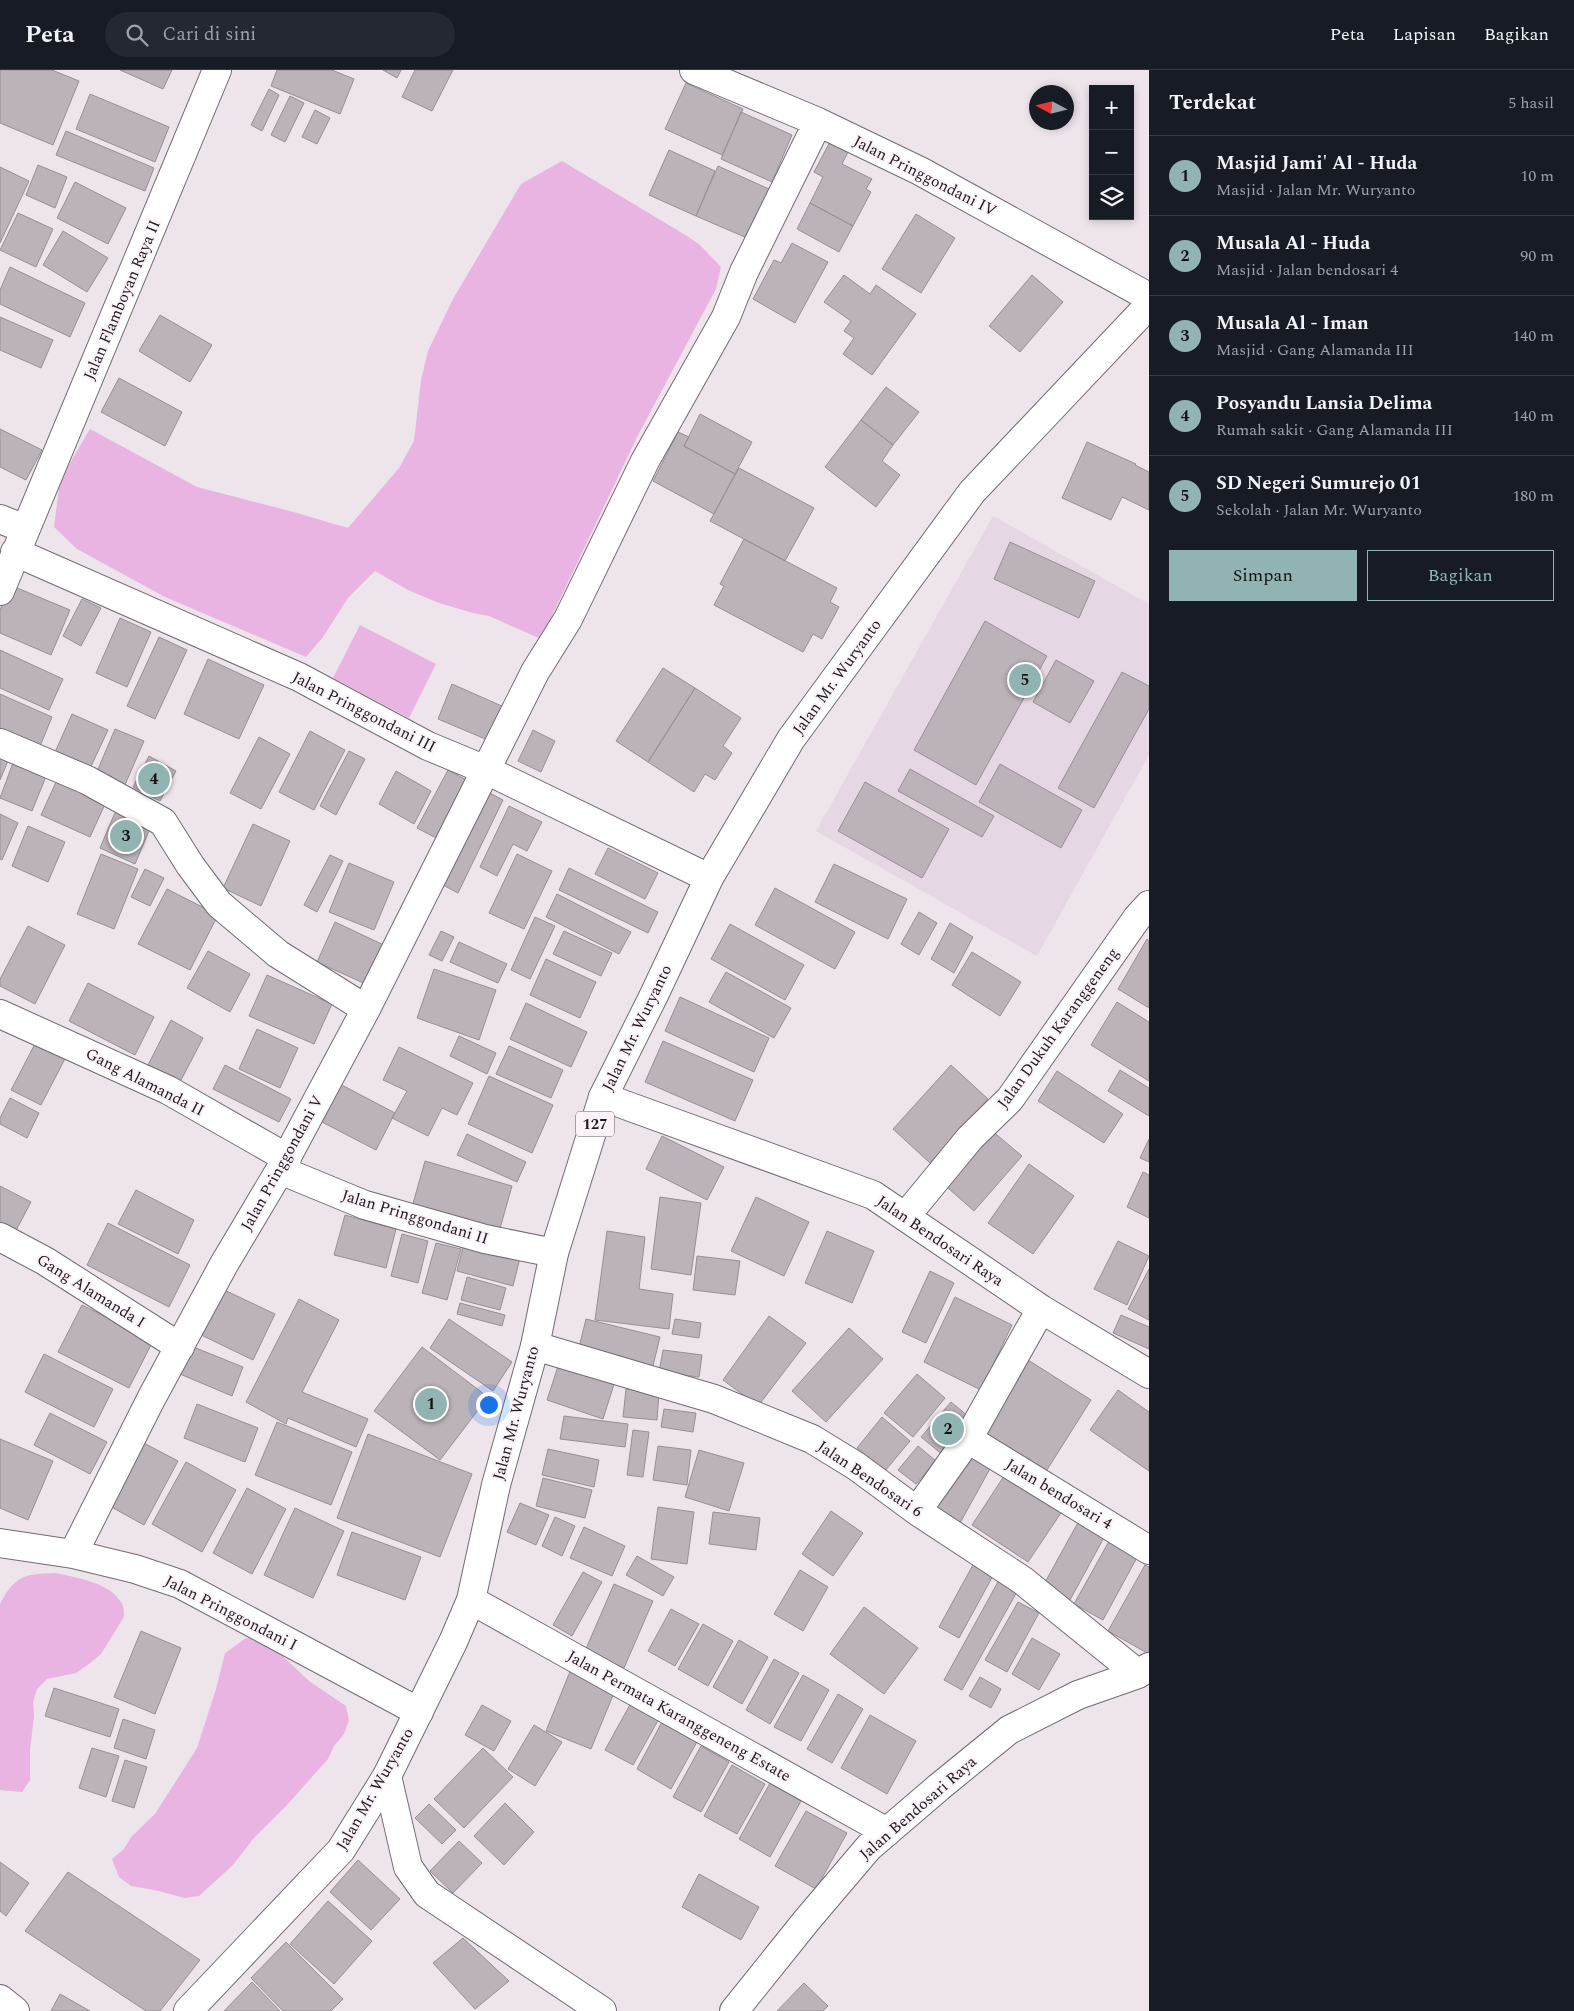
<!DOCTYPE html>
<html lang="id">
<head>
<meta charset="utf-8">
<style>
	body { margin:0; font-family:Spectral,serif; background:#242831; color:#f1f3f6 }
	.controls { position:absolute; right:15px; top:15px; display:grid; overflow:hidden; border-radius:0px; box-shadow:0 2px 8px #0003 }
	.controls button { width:45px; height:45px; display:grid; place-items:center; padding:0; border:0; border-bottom:1px solid #363941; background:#171b24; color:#f1f3f6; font:25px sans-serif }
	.compass { position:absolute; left:1029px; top:15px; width:45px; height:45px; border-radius:50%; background:#171b24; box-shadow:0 2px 8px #0003; rotate:277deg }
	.you { position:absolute; left:488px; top:1334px; width:18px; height:18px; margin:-12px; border:4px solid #fff; border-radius:50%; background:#1a73e8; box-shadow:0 0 0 8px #1a73e833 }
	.badge { display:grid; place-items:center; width:32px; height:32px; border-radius:50%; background:#91b4b3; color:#111; font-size:16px; font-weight:700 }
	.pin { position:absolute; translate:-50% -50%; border:2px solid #fff; box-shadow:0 1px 5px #0006 }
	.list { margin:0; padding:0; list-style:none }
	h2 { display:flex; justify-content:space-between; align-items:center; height:65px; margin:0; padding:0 20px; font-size:21px }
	h2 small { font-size:16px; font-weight:400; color:#9ea1a6 }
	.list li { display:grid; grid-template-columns:32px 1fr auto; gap:15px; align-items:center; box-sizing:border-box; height:80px; padding:0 20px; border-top:1px solid #363941 }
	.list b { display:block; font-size:19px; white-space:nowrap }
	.list p { margin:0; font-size:16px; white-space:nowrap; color:#9ea1a6 }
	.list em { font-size:16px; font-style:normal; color:#9ea1a6 }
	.actions { display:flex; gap:10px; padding:15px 20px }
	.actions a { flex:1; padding:11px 0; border:1px solid #91b4b3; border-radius:0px; text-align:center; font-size:18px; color:#91b4b3 }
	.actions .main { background:#91b4b3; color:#111 }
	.icon { flex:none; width:28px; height:28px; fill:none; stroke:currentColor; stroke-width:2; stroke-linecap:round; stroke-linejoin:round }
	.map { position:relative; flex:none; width:1149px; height:1941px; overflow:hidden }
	header { display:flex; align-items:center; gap:30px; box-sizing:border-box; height:70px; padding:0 25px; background:#171b24; border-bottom:1px solid #363941 }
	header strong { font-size:24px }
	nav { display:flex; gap:28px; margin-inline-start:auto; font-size:18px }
	.search { width:350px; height:45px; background:#242831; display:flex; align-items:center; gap:12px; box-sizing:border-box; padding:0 18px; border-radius:28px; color:#9ea1a6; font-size:19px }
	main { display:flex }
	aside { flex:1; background:#171b24 }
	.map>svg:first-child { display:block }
	.built { fill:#e6d7e4 }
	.green { fill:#e9b4e2 }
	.building { fill:#bbb2ba; stroke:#988f96 }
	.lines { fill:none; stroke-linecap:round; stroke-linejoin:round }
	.minor-casing { stroke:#736b72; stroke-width:30 }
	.major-casing { stroke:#736b72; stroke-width:30 }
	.minor { stroke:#fff; stroke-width:28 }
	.major { stroke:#fff; stroke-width:28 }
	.labels { text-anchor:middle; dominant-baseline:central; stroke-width:4; stroke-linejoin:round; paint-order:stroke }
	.shield { fill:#fbf2f9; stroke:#605c60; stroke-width:1 }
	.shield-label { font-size:15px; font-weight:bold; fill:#1e1b1e }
	.street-label { font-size:16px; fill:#1e1b1e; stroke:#fbf2f9 }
</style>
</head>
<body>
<header>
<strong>Peta</strong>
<div class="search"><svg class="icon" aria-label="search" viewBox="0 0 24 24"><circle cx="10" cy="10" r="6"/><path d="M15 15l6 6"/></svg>Cari di sini</div>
<nav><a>Peta</a><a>Lapisan</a><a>Bagikan</a></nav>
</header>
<main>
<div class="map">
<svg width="1149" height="1941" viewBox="0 0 1149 1941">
	<rect width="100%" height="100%" fill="#ede4ec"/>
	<path class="built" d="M993,446L1149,534V685L1037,886L816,761Z"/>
	<path class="green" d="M562,91L687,166L700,175L721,197L716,219L637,367L541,569L489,546L473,543L439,533L408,520L375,501L348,528L323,567L306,587L165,527L77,479L54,457L60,410L90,359L197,417L290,441L348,458L399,398L414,371L421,310L428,281L453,229L521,114Z
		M360,555L436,594L409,648L333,608Z
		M56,1503C76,1508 109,1512 121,1532C124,1535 124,1543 124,1547L101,1584L89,1594L76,1603L47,1609L37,1619L33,1632L34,1646L30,1680V1710L22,1722L0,1720V1534C15,1505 25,1504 56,1503Z
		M246,1568L261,1570L274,1578L309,1611L346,1636L349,1650L344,1664L334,1676L328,1689L287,1735L253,1769L233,1795L199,1826L184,1828L159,1821L131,1816L119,1807L112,1789L124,1779L132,1766L155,1744L197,1678L216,1619L225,1583Z"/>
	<path class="building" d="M0,0H52L79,11L53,75L0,53Z
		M120,0H172L163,19Z
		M277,0H332L354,9L340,44L271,16Z
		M383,0H401L397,8Z
		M415,0H453L432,41L402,27Z
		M686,13L743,39L722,85L665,59Z
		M269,19L279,25L262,61L251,55Z
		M90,24L169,57L155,92L76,59Z
		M290,26L304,33L285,72L271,65Z
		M315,40L330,48L317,74L302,67Z
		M741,42L792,65L772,112L721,89Z
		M66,61L154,98L145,121L56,85Z
		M832,68L850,78L842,94L872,109L866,119L871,122L853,156L810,133L823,107L814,102Z
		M669,80L715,101L696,146L649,125Z
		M38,95L67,107L55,138L26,125Z
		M718,96L769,119L747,168L696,146Z
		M0,97L29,111L0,173Z
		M75,112L126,138L108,174L57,148Z
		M810,133L853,156L839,182L797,159Z
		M18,143L53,159L36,197L0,180Z
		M916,144L955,168L921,223L882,199Z
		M63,161L108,188L87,222L43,195Z
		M792,173L828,192L795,253L753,229L774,190L781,193Z
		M10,197L85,233L70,267L0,234V220Z
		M844,205L870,224L876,215L916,244L872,305L843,284L854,268L844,261L851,251L824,232Z
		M1032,205L1063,232L1020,282L989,256Z
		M160,245L212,275L190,312L139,281Z
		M0,247L53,270L41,298L0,280Z
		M119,308L182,342L165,376L101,342Z
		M886,317L919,342L893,375L861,350Z
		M700,344L752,372L735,404L684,376Z
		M861,350L893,375L882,391L900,405L876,437L825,397Z
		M0,359L42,380L26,410L0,397Z
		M678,362L689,367L684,376L735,404L714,444L653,411Z
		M1087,372L1136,394L1135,395L1149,402V440L1122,427L1111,450L1062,428Z
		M739,398L814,438L785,491L710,451Z
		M744,469L837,518L830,532L839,537L822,569L813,564L803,582L714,535L724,516L720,514Z
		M1010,472L1095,511L1079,548L994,509Z
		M10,515L70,540L51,585L0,563V540Z
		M82,529L101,538L81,576L63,566Z
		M120,548L151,562L127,617L96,603Z
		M985,551L1047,586L976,715L914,680Z
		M159,567L187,580L155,649L127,636Z
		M0,580L63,609L49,640L0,618Z
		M208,589L264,615L239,669L184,644Z
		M1056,590L1094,611L1070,653L1033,632Z
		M663,598L695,618L648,692L616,671Z
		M1122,602L1149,616V639L1094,738L1058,718Z
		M452,614L504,637L490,671L438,649Z
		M695,618L741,648L723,676L732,683L715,710L705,704L694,722L648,692Z
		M0,624L52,647L36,686L0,670Z
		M72,644L108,660L87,705L52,689Z
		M115,659L144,671L121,724L93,711Z
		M533,660L555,671L541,702L518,691Z
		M310,661L345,680L314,740L279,722Z
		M259,667L290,684L261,739L230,723Z
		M349,681L365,689L336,745L320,736Z
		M149,686L176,701L160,731L133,717Z
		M0,687L8,691L0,710Z
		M14,690L47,704L32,741L0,728Z
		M1000,694L1082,740L1061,778L979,732Z
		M910,699L994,746L982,767L898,721Z
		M448,700L470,712L440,770L417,758Z
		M396,701L431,721L414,754L379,734Z
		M57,710L106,732L90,767L41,745Z
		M865,712L949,759L922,808L838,761Z
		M486,721L503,730L458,823L441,814Z
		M509,736L542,752L527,781L513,774L497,806L480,797Z
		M117,738L152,754L135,794L100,778Z
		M0,744L18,753L2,790L0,789Z
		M253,754L290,771L261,836L223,818Z
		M28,756L65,772L48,812L12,796Z
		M608,778L658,803L645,829L595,804Z
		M101,784L138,799L114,859L77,844Z
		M517,784L552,801L524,859L489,843Z
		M330,785L343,791L317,842L304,835Z
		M349,793L394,812L374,860L329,842Z
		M834,794L907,829L888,869L815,832Z
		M569,798L658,842L648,863L559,820Z
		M145,799L164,808L150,836L131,827Z
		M775,818L855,862L835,899L755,855Z
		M167,819L218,845L190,900L138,874Z
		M557,824L631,862L619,884L546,847Z
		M919,842L937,853L919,885L901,874Z
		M535,847L555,856L530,909L511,900Z
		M335,852L388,877L370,916L317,892Z
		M950,853L973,867L954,903L931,889Z
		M730,854L804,895L785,930L711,889Z
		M28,856L65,875L35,934L0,916V909Z
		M441,861L454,867L442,891L429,885Z
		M564,861L612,883L601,906L553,884Z
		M1147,869L1149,871V938L1118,919Z
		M459,872L507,894L498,913L450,892Z
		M208,881L250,904L230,942L187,918Z
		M972,882L1021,912L1000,946L952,915Z
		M546,889L596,912L580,948L530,925Z
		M434,899L496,920L479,970L417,948Z
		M726,902L791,938L774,968L709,932Z
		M267,905L332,934L314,974L249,946Z
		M88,913L154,947L135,985L69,951Z
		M680,927L769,968L754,1002L665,961Z
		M1117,932L1149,952V1011L1091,975Z
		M526,933L587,962L571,997L510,969Z
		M171,950L203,968L180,1012L148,995Z
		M257,959L298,978L280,1018L239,999Z
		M459,966L496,983L487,1004L450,986Z
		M38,968L68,983L41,1035L11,1020Z
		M663,971L753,1010L735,1051L645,1012Z
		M509,976L563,1000L551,1028L496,1004Z
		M399,977L473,1013L457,1045L442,1038L428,1066L392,1048L407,1021L383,1010Z
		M225,995L291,1029L279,1052L213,1019Z
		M951,995L988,1029L930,1093L893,1059Z
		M1120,1000L1149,1018V1046L1108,1021Z
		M1057,1001L1123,1044L1104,1073L1038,1031Z
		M489,1006L553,1035L532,1083L468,1054Z
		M338,1013L395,1043L376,1080L320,1051Z
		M10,1028L39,1043L27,1068L0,1054V1048Z
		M985,1055L1022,1086L974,1141L939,1110Z
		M467,1064L526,1092L517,1112L457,1085Z
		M662,1066L724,1097L707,1130L646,1099Z
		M1149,1069V1092L1140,1088Z
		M425,1091L512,1116L497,1169L410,1144Z
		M1029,1094L1074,1126L1033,1184L988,1153Z
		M1143,1102L1149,1105V1148L1127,1137Z
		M0,1116L31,1132L12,1168L0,1161Z
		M136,1120L194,1150L178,1184L118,1154Z
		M660,1127L701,1133L691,1205L651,1199Z
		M756,1127L809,1152L784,1206L731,1181Z
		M345,1145L396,1159L386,1198L334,1185Z
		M108,1153L190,1195L169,1237L87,1195Z
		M607,1161L645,1167L639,1219L673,1224L669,1259L595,1250Z
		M827,1161L874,1181L852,1233L805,1213Z
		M402,1164L428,1171L418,1213L391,1206Z
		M1118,1171L1149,1186L1127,1235L1094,1219Z
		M436,1173L461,1179L447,1230L422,1223Z
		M464,1173L520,1188L513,1216L457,1201Z
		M697,1186L740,1191L735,1225L693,1220Z
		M1149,1199V1250L1128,1239Z
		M930,1201L954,1213L926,1273L902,1262Z
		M467,1207L506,1218L500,1240L461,1230Z
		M218,1217L275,1244L253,1290L197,1263Z
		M955,1227L1012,1255L981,1320L924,1292Z
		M299,1229L339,1250L302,1322L368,1349L356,1377L288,1348L286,1354L246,1332Z
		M460,1233L505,1245L502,1256L457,1244Z
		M82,1235L153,1271L129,1318L58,1282Z
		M1121,1245L1149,1257V1279L1113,1263Z
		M769,1246L806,1273L758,1336L723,1310Z
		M449,1249L512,1292L493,1321L430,1278Z
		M586,1249L660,1267L652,1300L578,1281Z
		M675,1249L701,1253L699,1268L672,1264Z
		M849,1258L883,1289L826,1352L792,1321Z
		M191,1276L243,1297L232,1326L180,1304Z
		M422,1277L488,1327L440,1390L374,1341Z
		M663,1280L702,1285L699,1307L659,1302Z
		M44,1284L113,1319L94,1357L25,1322Z
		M1025,1288L1091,1330L1045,1403L979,1361Z
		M560,1290L616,1308L603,1349L547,1330Z
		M917,1304L945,1328L913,1367L884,1343Z
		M626,1319L659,1322L657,1350L623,1347Z
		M1118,1320L1149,1342V1401L1090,1360Z
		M951,1332L974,1351L944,1386L921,1367Z
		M197,1334L258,1358L245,1392L184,1368Z
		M664,1339L696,1343L693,1362L661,1357Z
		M50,1343L107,1372L90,1404L34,1375Z
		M564,1346L628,1354L625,1377L560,1369Z
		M882,1347L910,1371L885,1401L857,1378Z
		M277,1352L352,1382L331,1435L255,1405Z
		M633,1360L649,1362L643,1407L627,1405Z
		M368,1364L472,1404L440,1487L337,1448Z
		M0,1369L53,1391L28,1450L0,1438Z
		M140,1371L178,1391L144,1455L106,1434Z
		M658,1376L691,1380L687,1415L653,1410Z
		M918,1376L936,1391L916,1414L898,1400Z
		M548,1379L599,1390L594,1417L542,1405Z
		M699,1380L744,1393L729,1441L685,1427Z
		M962,1380L991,1397L960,1453L931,1437Z
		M186,1392L236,1420L202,1482L152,1454Z
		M1008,1400L1065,1437L1028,1492L972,1455Z
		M543,1408L592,1420L585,1448L536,1436Z
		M247,1418L286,1439L252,1504L213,1483Z
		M520,1433L549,1445L536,1475L507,1462Z
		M658,1437L694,1442L687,1494L651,1489Z
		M295,1438L344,1461L313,1528L264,1505Z
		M831,1441L863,1463L833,1506L802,1484Z
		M713,1442L760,1448L756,1480L709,1474Z
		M555,1447L575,1456L562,1486L542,1476Z
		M1081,1447L1107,1462L1070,1530L1043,1516Z
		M584,1457L625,1476L612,1506L570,1488Z
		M352,1462L421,1487L405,1530L337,1505Z
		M1112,1466L1140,1482L1103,1550L1074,1534Z
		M637,1486L674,1507L663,1526L626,1505Z
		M974,1493L994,1504L959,1568L939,1557Z
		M1145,1495L1149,1497V1584L1108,1561Z
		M800,1500L828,1517L803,1561L774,1544Z
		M583,1502L602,1512L572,1566L553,1555Z
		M999,1510L1018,1520L962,1620L944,1610Z
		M614,1514L653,1531L624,1598L585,1581Z
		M1018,1532L1039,1543L1007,1602L985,1590Z
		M864,1537L918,1578L884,1624L830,1584Z
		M671,1539L699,1554L675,1596L648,1581Z
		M703,1554L733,1571L708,1616L678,1599Z
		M141,1561L181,1578L155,1644L114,1627Z
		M1032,1568L1060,1584L1039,1620L1012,1604Z
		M739,1570L768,1587L742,1634L713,1617Z
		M774,1589L799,1603L770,1654L746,1640Z
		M571,1599L616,1618L591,1679L546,1661Z
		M803,1605L829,1620L801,1671L774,1657Z
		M980,1607L1001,1619L991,1638L969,1626Z
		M54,1618L119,1639L110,1667L45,1646Z
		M838,1624L863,1639L832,1693L807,1679Z
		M632,1631L660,1647L633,1695L605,1680Z
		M482,1635L511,1651L494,1681L465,1665Z
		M870,1645L916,1671L887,1724L841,1698Z
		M123,1649L155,1660L146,1689L114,1678Z
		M663,1650L698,1670L671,1719L637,1699Z
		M534,1655L562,1672L535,1716L508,1699Z
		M701,1676L729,1692L701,1742L673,1727Z
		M92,1678L119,1686L106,1727L79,1718Z
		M483,1678L513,1707L464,1758L434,1729Z
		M125,1690L147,1697L134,1738L112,1731Z
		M732,1695L765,1714L737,1764L704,1746Z
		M770,1713L801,1731L770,1787L739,1769Z
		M505,1733L534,1762L504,1795L474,1766Z
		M429,1734L456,1760L442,1774L415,1748Z
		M806,1741L847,1763L816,1819L775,1796Z
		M459,1771L482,1793L453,1823L430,1801Z
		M358,1790L400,1829L371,1860L330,1822Z
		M0,1792L29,1813L6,1846L0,1841Z
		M68,1802L200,1890L160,1941H146L25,1861Z
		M699,1804L759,1837L741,1870L682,1837Z
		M328,1831L372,1871L334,1914L290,1874Z
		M463,1868L509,1911L475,1939L433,1893Z
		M286,1872L343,1929L331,1941H283L251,1908Z
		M252,1912L280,1941H224Z
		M804,1913L828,1936L823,1941H777Z
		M60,1924L90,1941H51Z"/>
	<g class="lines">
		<defs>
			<path id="minor" d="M694,0L818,52L920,101L1149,227
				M0,449L25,459
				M15,482L299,607L428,676L486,700L709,808
				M0,521L217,0
				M0,673L87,710L163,752L190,795L219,834L278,884L366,939
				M0,944L168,1020L287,1088
				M603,1027L873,1125L1041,1239L1149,1304
				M280,1100L365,1135L485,1169L554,1183
				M905,1147L970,1068L1010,1029L1137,848L1149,835
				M0,1167L45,1191L180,1277
				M535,1276L714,1329L812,1369L856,1396L917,1441L1022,1510L1138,1604
				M968,1369L1149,1480
				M917,1441L968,1369L1041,1239
				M0,1473L73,1484L135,1499L180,1514L419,1642
				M73,1484L151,1329L223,1196L280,1100L366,939L535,602L568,549L645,391L726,247L744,202L818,52
				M471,1530L887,1762
				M387,1706L408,1797L427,1824L602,1941
				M0,1929L15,1941
				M734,1941L807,1850L869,1777L939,1717L1009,1660L1078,1625L1138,1604L1149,1597"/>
			<path id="major" d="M188,1941L341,1780L387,1706L453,1572L471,1530L496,1415L535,1276L554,1183L603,1027L654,925L709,808L791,669L972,422L1149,235"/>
		</defs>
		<use href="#minor" class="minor-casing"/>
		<use href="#major" class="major-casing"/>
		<use href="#minor" class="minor"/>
		<use href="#major" class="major"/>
	</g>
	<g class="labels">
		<rect class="shield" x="576" y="1041.5" width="38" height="25" rx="4"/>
		<g class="shield-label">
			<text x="595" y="1054">127</text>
		</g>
		<g class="street-label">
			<text transform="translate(925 106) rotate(27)">Jalan Pringgondani IV</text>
			<text transform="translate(122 230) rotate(-67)">Jalan Flamboyan Raya II</text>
			<text transform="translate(837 607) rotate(-54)">Jalan Mr. Wuryanto</text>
			<text transform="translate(364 642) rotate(27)">Jalan Pringgondani III</text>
			<text transform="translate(637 958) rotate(-64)">Jalan Mr. Wuryanto</text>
			<text transform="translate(1058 958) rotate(-54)">Jalan Dukuh Karanggeneng</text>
			<text transform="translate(145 1012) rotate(27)">Gang Alamanda II</text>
			<text transform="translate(282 1093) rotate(-61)">Jalan Pringgondani V</text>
			<text transform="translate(415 1147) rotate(17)">Jalan Pringgondani II</text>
			<text transform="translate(940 1171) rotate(34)">Jalan Bendosari Raya</text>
			<text transform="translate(91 1221) rotate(32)">Gang Alamanda I</text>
			<text transform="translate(516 1343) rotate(-75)">Jalan Mr. Wuryanto</text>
			<text transform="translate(870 1409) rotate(34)">Jalan Bendosari 6</text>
			<text transform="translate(1059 1424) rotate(31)">Jalan bendosari 4</text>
			<text transform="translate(231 1543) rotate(27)">Jalan Pringgondani I</text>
			<text transform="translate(679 1646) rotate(29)">Jalan Permata Karanggeneng Estate</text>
			<text transform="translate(375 1719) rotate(-60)">Jalan Mr. Wuryanto</text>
			<text transform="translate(918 1738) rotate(-41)">Jalan Bendosari Raya</text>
		</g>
	</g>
</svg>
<div class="controls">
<button>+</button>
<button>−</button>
<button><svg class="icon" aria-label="layers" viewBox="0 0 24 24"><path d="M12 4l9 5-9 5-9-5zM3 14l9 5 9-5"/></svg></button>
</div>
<svg class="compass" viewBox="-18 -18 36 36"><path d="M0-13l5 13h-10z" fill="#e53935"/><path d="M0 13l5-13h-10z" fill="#9ea1a6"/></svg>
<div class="you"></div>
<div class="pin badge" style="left:431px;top:1334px">1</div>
<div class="pin badge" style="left:948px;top:1359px">2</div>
<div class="pin badge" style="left:126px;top:766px">3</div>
<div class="pin badge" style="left:154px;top:709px">4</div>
<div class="pin badge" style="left:1025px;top:610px">5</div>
</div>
<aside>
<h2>Terdekat<small>5 hasil</small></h2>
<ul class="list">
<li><span class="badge">1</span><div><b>Masjid Jami' Al - Huda</b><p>Masjid · Jalan Mr. Wuryanto</p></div><em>10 m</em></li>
<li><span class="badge">2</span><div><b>Musala Al - Huda</b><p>Masjid · Jalan bendosari 4</p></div><em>90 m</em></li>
<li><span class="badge">3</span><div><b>Musala Al - Iman</b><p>Masjid · Gang Alamanda III</p></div><em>140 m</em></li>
<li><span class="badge">4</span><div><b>Posyandu Lansia Delima</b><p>Rumah sakit · Gang Alamanda III</p></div><em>140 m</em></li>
<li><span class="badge">5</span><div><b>SD Negeri Sumurejo 01</b><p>Sekolah · Jalan Mr. Wuryanto</p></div><em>180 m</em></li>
</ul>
<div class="actions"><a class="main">Simpan</a><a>Bagikan</a></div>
</aside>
</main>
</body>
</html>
